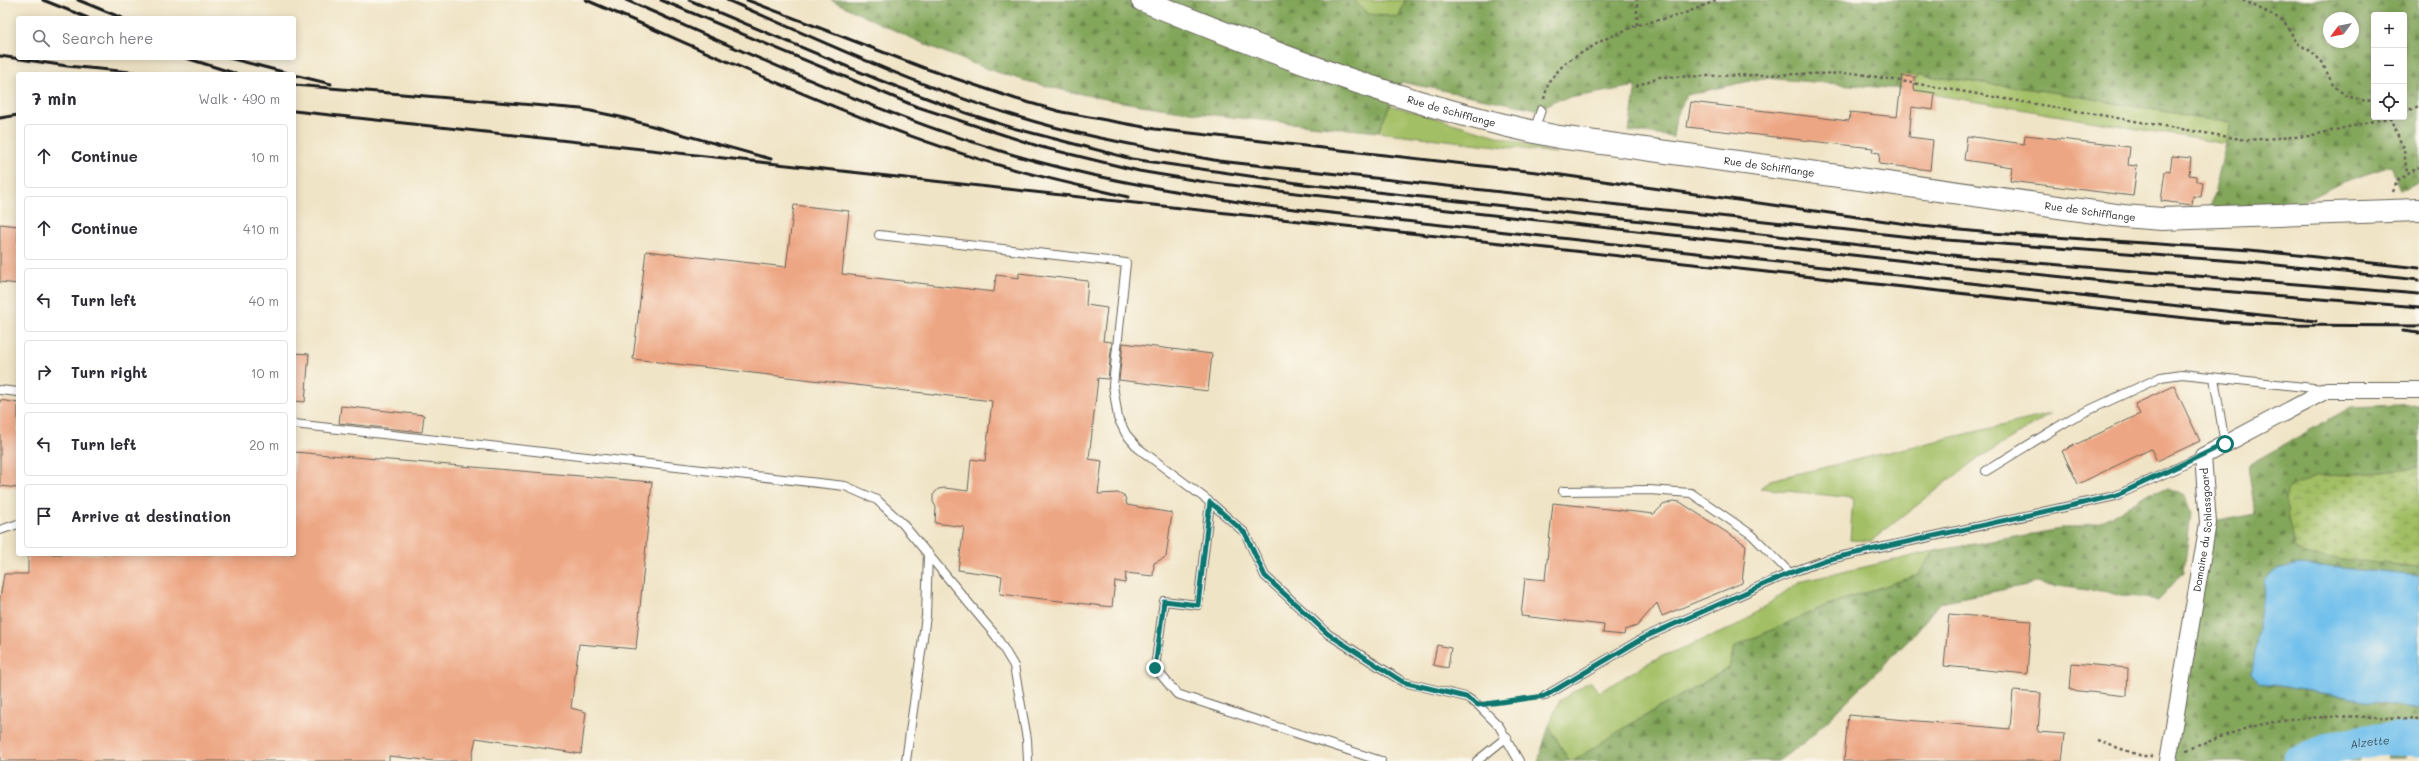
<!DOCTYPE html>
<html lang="en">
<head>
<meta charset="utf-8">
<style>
	body { margin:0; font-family:Mali,sans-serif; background:#f2f2f3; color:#2b2b33 }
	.controls { position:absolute; right:12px; top:12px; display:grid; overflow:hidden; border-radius:4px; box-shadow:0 2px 10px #0003 }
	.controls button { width:36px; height:36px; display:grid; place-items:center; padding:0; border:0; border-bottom:1px solid #e1e1e2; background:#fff; color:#2b2b33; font:20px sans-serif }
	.compass { position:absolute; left:2323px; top:12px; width:36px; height:36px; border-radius:50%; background:#fff; box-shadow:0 2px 10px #0003; rotate:238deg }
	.stop { position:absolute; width:12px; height:12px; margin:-9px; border:3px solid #0f766e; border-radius:50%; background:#fff }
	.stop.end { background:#0f766e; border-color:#fff; box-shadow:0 1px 4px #0008 }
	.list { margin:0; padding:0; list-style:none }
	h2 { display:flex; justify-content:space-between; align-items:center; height:52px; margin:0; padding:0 16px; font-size:17px }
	h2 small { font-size:13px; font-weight:400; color:#7c7c81 }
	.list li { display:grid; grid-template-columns:26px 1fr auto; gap:12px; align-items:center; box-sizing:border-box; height:64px; margin:0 8px 8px; padding:0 8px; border:1px solid #e1e1e2; border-radius:4px }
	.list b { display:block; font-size:15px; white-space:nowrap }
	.list em { font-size:13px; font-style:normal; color:#7c7c81 }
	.icon { flex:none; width:22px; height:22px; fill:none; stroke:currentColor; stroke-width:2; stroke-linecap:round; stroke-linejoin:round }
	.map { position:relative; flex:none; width:2419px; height:761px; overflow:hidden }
	.search { position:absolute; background:#fff; box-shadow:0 2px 10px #0003; left:16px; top:16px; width:280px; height:44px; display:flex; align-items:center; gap:10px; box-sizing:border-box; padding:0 14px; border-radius:4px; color:#7c7c81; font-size:15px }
	.panel { position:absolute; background:#fff; box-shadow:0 2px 10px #0003; left:16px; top:72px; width:280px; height:484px; border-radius:4px }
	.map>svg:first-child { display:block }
	.grass { fill:#a3bf65; stroke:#606e40 }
	.forest { fill:url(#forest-firs); stroke:#4f613b; fill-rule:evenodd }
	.wetland { fill:url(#wetland-marsh); stroke:#606e40 }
	.water { fill:#71c0ec; stroke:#466e84 }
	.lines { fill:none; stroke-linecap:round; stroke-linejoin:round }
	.river { stroke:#71c0ec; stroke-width:33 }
	.building { fill:#eda683 }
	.lane-casing { stroke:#666258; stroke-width:10 }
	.street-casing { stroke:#666258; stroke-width:18 }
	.secondary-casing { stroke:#666258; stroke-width:24 }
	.path { stroke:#666258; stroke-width:2.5; stroke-dasharray:3 3; stroke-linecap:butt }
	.lane { stroke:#fff; stroke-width:8 }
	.street { stroke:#fff; stroke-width:16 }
	.secondary { stroke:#fff; stroke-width:22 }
	.rail { stroke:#1c1c1c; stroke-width:3 }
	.route { stroke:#0f766e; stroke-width:5 }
	.labels { text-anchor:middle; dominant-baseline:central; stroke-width:4; stroke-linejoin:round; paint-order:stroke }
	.street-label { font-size:10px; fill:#1c1c1c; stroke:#fbf7ec }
	.water-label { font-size:11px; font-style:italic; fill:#3a5565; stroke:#fbf7ec }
</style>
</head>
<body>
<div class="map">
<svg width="2419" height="761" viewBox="0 0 2419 761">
	<defs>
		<pattern id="forest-firs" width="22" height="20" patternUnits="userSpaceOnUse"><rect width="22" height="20" fill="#82a65a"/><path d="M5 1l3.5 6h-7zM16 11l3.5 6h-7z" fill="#6a864a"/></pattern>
		<pattern id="wetland-marsh" width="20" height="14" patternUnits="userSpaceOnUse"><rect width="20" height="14" fill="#a3bf65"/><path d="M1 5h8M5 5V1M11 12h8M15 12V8" fill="none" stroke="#849a52"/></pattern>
	</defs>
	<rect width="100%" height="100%" fill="#fbf7ec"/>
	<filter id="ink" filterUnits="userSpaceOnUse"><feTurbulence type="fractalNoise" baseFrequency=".025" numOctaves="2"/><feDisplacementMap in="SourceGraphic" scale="8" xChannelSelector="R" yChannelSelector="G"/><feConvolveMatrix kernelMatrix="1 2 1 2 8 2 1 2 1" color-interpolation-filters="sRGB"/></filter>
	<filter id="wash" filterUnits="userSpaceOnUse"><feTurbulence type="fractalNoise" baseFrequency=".012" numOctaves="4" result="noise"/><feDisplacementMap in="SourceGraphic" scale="16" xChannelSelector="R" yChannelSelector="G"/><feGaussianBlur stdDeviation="0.9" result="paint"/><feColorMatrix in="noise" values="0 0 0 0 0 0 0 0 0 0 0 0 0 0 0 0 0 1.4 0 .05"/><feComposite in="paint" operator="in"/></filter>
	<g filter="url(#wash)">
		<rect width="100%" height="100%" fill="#f0e4c6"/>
		<path class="grass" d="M1354,0H1405L1400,17L1368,14Z
			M1920,75L2046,91L2231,123L2227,144L1901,89Z
			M1390,105L1556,153L1378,132Z
			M2051,414L1974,461L1871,541L1850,540L1853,498L1760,488L1770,480Z
			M1934,551L1918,575L1827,605L1734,647L1729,668L1617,732L1574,761H1569L1549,726L1559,701L1590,681L1599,692L1653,660L1737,626L1799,582Z"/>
		<path class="forest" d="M831,0H1354L1368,14L1399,17L1405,0H2419V182L2400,190L2391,166L2342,182L2279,215L2208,218L2231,123L2046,91L1920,75L1901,89L1763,78L1687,95L1676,116L1673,137L1629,131L1636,86L1553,101L1541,110L1401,82L1378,132C1259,119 1138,112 1023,80C956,61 893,30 831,0ZM2374,15H2404V117H2374ZM2329,18H2353V42H2329Z
			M2419,404V468L2316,477L2306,555L2419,567V576L2299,564L2252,673L2261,683L2419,709V740L2408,739L2404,758H2387L2380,738L2358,741L2359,761H2307V757L2300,761H2168L2208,523L2255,514L2248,465L2351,407Z
			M2167,489L2185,496L2191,513L2184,572L2158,600L2037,583L1940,602L1911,638L1806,741L1778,761H1574L1617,732L1729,668L1734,647L1827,605L1918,575L1934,551L2101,522L2150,492Z
			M1549,726L1569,761H1538Z"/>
		<path class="wetland" d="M2419,468V567L2306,555L2294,547L2285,500L2290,487L2316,477Z"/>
		<path class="water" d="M2299,564L2419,576V709L2261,683L2252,673L2265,579L2276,569Z"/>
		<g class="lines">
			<path class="river" id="s1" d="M2300,761C2337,742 2379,737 2419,740"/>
		</g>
		<g id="blocks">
			<path class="building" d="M1902,76L1915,77L1914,90L1935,93L1933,110L1912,107L1909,137L1933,140L1930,170L1879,164L1880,153L1872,152L1873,148L1687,127L1691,102L1849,121L1850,112L1897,117Z
				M2025,135L2130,147L2128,165L2137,166L2133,196L2010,181L2012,167L1964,160L1967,136L2024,144Z
				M2172,156L2191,158L2189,175L2196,176V181L2203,182L2201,197L2193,196L2192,205L2161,201L2165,171L2170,172Z
				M794,205L849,211L842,274L994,292L996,275L1019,278V273L1088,281L1086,305L1107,308L1103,341L1112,342L1108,379L1098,378L1089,459L1102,461L1098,494L1118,493L1125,497L1127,505L1172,513L1166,557L1154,563L1153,576L1126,573L1125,583L1115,581L1112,607L1000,594L1002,576L958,570L964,527L935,523L936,507L933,502V495L938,489L945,488L968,491L971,459L985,461L992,401L633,359L646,251L786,267Z
				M0,224L18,226V284L0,282Z
				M1123,343L1212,354L1208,391L1119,380Z
				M294,353L309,354L305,402L294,401Z
				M2174,386L2200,441L2157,461L2151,449L2078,484L2062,451L2140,414L2135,404Z
				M0,400L18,403V488L0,486Z
				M341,406L424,415L422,432L339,423Z
				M294,452L652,482L636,649L579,644L571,708L586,712L581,754L476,738L471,761H434L389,756V761H0V598L4,574H28V554H294Z
				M1674,501L1680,502L1746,545L1742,583L1662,616L1657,603L1637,626L1625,630L1624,635L1603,633L1604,625L1521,616L1525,578L1545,580L1553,503L1654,514L1663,505Z
				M1949,614L2031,621L2027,674L1944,666Z
				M1437,645L1451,648L1448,668L1433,665Z
				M2072,663L2128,668L2127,696L2070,690Z
				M2013,691L2041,693L2038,732L2065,734L2062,761H1844L1848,715L2010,729Z"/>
		</g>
	</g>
	<g filter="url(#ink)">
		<use href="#blocks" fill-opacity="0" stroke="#666258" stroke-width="1"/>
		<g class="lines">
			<defs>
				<path id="lane" d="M1534,131L1541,110
					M879,235L1126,263L1113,385L1118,418L1126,434L1138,448L1210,502L1245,533L1265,576L1328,634L1403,682L1466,697L1478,705L1499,726L1519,761
					M2214,378L2225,444
					M0,390L18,392
					M294,424L845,486L877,500L902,523L996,636L1014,666L1027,739L1028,761
					M1986,471L2074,417L2161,377L2182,374L2323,389
					M1563,491L1649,490L1691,493L1752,535L1790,573
					M1210,502L1198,605L1164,601L1155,668L1177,694L1381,761
					M0,530L18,524
					M1545,696L1645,637L1790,573L1825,560L2115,496L2203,456
					M906,761L926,616L928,553
					M1477,761L1507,737"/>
				<g id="street">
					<path id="s2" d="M2168,761L2208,523L2203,456L2327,390H2419"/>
				</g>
				<g id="secondary">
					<path id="s3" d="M1142,0C1277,55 1415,109 1559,137L2123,216L2162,219L2419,210"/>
				</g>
			</defs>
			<use href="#lane" class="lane-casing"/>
			<use href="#street" class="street-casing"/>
			<use href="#secondary" class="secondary-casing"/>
			<path class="path" d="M2243,0L2284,21L2297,43L2312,52L2322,62L2333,85L2346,96L2366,101L2374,100
				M1637,25V0
				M1636,86L1659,77L1854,73L2246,140L2309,136L2392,117
				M1544,99L1549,81L1565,63L1603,40L1637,25L1680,15L1718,0
				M2404,112L2419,106
				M2391,117L2404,151L2407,173
				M2393,192L2397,181L2419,167
				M1495,703L1533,698
				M2098,741L2142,756H2152
				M2186,750C2212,741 2238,729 2264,724C2315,714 2367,716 2419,719"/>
			<use href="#lane" class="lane"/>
			<use href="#street" class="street"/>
			<use href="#secondary" class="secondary"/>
			<path class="rail" d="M43,0L88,18
				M78,0L122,18
				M586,0C723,58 859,124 1002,166C1043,178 1086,187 1128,197
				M626,0C750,54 874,112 1004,152C1085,177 1167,190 1250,204L2316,321
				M661,0L915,106L1041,147L1139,171L1199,181L1304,194L1915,262L2122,283L2419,307
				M689,0L879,80L966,113L1013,128L1132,159L1304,184L1988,259L2419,294
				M727,0C822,41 916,86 1016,116C1082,137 1151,148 1219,161L1920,238L2249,262L2419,280
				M747,0L927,69L1016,99L1062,112L1155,129L1554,174L1921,226L1991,233L2250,250L2419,268
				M0,56L67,66L152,74
				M186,58L237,74
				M229,58L291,74
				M294,75L331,84
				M294,85L581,109L620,117L771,159
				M294,111L2223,322L2286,325L2419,326
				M0,118L18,115
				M2403,331L2419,333"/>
		</g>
	</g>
	<g class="lines" filter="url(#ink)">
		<path class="route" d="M1155,668L1164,601L1198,605L1210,502L1245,533L1265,576L1328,634L1403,682L1466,697L1478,705L1545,696L1645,637L1790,573L1825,560L2115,496L2225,444"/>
	</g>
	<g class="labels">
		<g class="street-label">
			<text stroke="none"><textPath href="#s3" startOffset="329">Rue de Schifflange</textPath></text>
			<text stroke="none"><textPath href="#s3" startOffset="652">Rue de Schifflange</textPath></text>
			<text stroke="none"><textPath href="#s3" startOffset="976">Rue de Schifflange</textPath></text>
			<text stroke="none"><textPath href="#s2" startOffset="234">Domaine du Schlassgoard</textPath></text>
		</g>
		<g class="water-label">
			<text stroke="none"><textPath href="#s1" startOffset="73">Alzette</textPath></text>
		</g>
	</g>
</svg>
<div class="controls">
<button>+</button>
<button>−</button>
<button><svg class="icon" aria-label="locate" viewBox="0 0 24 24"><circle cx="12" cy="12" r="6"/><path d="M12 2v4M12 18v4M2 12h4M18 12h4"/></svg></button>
</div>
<svg class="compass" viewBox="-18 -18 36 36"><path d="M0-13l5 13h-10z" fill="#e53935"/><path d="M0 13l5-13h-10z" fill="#7c7c81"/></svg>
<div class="stop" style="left:2225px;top:444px"></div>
<div class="stop end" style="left:1155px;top:668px"></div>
<div class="search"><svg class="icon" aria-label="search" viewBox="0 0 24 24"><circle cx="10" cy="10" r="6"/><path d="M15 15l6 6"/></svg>Search here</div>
<section class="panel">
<h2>7 min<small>Walk · 490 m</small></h2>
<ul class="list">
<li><svg class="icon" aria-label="ahead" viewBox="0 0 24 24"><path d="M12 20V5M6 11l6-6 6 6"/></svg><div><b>Continue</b></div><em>10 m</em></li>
<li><svg class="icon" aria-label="ahead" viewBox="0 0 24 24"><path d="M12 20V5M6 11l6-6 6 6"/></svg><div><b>Continue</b></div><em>410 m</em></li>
<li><svg class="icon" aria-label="left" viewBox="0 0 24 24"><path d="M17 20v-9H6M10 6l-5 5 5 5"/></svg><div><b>Turn left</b></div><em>40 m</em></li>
<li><svg class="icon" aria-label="right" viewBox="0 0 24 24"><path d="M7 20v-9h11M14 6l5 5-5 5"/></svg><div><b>Turn right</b></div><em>10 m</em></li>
<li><svg class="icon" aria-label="left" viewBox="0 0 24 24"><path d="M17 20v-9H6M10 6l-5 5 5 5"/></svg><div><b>Turn left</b></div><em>20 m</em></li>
<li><svg class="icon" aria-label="arrive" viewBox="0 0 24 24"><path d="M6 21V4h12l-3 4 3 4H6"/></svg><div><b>Arrive at destination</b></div></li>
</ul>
</section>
</div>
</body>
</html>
